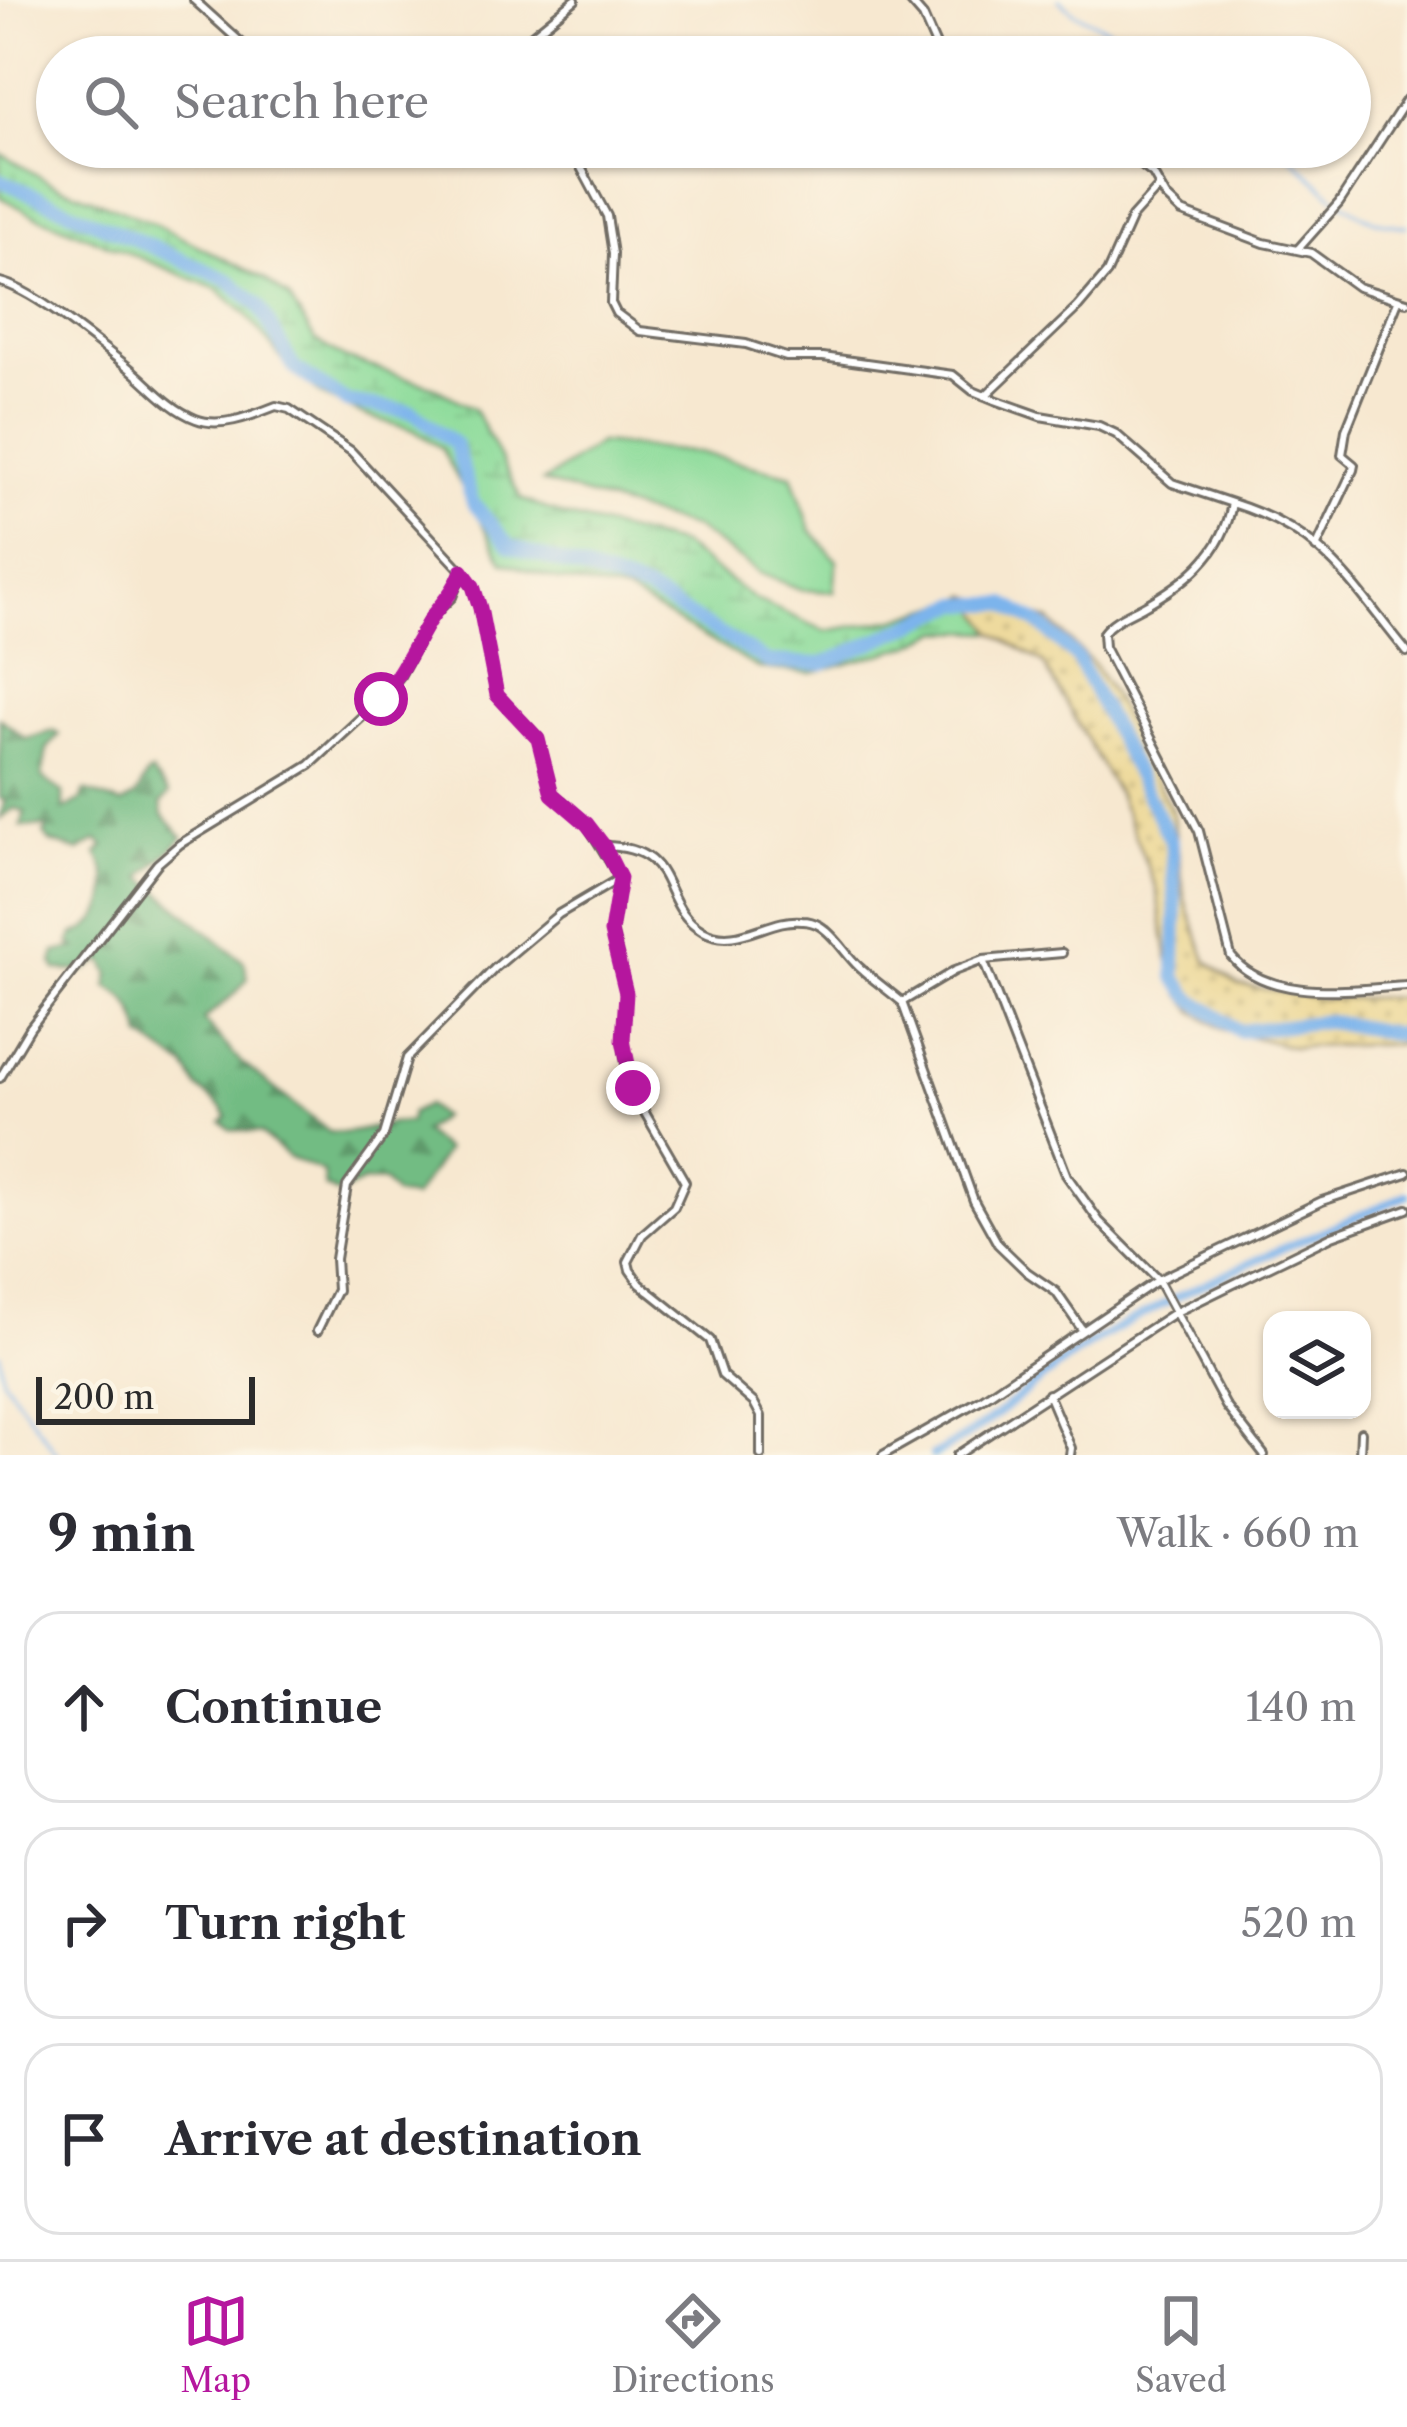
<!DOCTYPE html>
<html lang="en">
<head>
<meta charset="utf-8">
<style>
	body { margin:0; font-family:"Libre Caslon Text",serif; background:#f2f2f3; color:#2b2b33 }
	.controls { position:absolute; right:36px; bottom:36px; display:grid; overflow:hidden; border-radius:24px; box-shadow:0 3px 9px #0004 }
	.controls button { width:108px; height:108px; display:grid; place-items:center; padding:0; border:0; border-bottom:3px solid #e1e1e2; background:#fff; color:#2b2b33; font:60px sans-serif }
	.scale { position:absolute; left:36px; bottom:30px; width:219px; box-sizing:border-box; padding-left:12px; border:6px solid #2b2b2b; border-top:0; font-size:33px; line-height:42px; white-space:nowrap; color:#2b2b2b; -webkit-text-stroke:9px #fcf5e5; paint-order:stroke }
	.stop { position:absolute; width:36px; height:36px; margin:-27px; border:9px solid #b5179e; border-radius:50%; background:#fff }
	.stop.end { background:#b5179e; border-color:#fff; box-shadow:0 3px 12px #0008 }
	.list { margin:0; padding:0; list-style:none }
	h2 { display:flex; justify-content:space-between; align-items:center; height:156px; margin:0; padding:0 48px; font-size:51px }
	h2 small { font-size:39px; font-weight:400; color:#7c7c81 }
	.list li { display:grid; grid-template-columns:78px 1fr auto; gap:36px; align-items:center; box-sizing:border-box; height:192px; margin:0 24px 24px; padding:0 24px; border:3px solid #e1e1e2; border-radius:36px }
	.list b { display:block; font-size:45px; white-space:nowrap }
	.list em { font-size:39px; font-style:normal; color:#7c7c81 }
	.icon { flex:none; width:66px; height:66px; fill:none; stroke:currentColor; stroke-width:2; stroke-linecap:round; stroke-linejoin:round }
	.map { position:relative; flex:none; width:1407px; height:1455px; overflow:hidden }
	.search { position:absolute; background:#fff; box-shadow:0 3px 9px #0004; left:36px; right:36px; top:36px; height:132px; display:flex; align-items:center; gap:30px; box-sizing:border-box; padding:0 42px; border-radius:66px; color:#7c7c81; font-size:45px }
	.sheet { height:804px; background:#fff }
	nav { display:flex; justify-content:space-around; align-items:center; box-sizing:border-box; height:168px; border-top:3px solid #e1e1e2; background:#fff; font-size:33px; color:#7c7c81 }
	nav a { display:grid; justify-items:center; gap:6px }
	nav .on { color:#b5179e }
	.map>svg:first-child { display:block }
	.grass { fill:#8edc9b; stroke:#5c8463; stroke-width:3 }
	.forest { fill:url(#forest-firs); stroke:#4e7457; stroke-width:3 }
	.wetland { fill:url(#wetland-marsh); stroke:#5c8463; stroke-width:3 }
	.sand { fill:url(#sand-dots); stroke:#8c8264; stroke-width:3 }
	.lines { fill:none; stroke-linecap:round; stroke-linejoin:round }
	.stream { stroke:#7cb4ec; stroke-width:3 }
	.canal { stroke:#7cb4ec; stroke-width:8 }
	.river { stroke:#7cb4ec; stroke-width:14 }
	.minor-casing { stroke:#726d65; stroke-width:12 }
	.minor { stroke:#fff; stroke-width:6 }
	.route { stroke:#b5179e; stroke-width:15 }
</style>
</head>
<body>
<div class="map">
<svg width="1407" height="1455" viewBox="0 0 1407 1455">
	<defs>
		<pattern id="forest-firs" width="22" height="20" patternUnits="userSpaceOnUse" patternTransform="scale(3)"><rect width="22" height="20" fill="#72bc83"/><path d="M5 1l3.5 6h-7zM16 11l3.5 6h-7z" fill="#5e996b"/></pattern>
		<pattern id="wetland-marsh" width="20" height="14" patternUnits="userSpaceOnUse" patternTransform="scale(3)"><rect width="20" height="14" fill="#8edc9b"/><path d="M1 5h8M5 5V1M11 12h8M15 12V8" fill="none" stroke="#7bbd86"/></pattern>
		<pattern id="sand-dots" width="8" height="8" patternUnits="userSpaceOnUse" patternTransform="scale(3)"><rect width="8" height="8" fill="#eeda9e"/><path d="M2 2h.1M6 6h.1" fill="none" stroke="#cb8" stroke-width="1.8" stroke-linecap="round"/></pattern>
	</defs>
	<rect width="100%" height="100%" fill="#fcf5e5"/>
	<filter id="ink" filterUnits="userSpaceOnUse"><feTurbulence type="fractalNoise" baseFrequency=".00833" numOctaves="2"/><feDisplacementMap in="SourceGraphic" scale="24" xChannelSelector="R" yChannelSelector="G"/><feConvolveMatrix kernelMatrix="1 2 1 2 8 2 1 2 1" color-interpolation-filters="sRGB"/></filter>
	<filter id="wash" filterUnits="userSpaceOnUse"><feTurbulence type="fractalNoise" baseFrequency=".004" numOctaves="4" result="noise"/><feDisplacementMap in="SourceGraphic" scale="48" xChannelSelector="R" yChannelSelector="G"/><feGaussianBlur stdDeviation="2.7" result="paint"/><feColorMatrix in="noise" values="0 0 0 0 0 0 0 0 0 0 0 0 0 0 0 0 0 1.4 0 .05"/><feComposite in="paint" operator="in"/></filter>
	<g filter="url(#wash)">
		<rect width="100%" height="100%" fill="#f7e8d0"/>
		<path class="grass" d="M599,443L701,453L792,475L811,530L837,561L834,592L803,590L761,574L695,528L543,482Z"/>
		<path class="forest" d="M0,718L26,739L54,731L59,735L47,749L42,777L63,793V810L80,801L85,791L122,804L136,796L147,775L152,773L169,794L161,804L163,815L183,838L142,877L244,962L248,978L236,993L203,1020L242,1063L329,1132C357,1136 381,1122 409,1122L411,1113L427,1105L441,1117L422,1132L446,1150L413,1198L395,1195L383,1181L364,1182L338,1194L325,1187L323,1172L288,1157L260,1133L230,1129L222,1122L227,1117L222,1108L198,1088L186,1067L142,1037C138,1014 129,997 107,987L110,974L103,960L83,971L56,970L52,963L55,952L76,948L70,943L73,935C108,925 116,882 97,854L104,846L97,840L79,851L50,842L44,834L48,827L21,826L25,812L14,808L0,819L5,800L0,799Z"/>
		<path class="wetland" d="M0,153L49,182L147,220L263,278L289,298L315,340L344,358L432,386L475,410L521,499L564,516L681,545L754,599L826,631L897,619L970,596L993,632L940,631L909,646L811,673L758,668L627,593L558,580L503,562L441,448L413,430L366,416L323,396L283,361L246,314L217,289L32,214L0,197Z"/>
		<path class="sand" d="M970,596L1049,620L1094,665L1112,694L1172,811L1185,900L1207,961L1237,984L1322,999L1407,997V1044L1291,1047L1222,1029L1195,1012L1181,995L1168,958L1156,888L1118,795L1043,663L993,632Z"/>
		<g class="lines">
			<path class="stream" d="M1059,0L1075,13L1166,57
				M1281,147C1317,181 1353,225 1407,226
				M0,1354L3,1379L58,1455"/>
			<path class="canal" d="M933,1455C995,1425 1040,1373 1099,1339C1197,1282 1303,1240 1407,1195"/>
			<path class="river" d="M0,180L230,281L259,306L294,368L347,402L413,412L455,444L473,503L510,546L647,591L768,662L823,664L959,604H1006L1042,626L1077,658L1171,841L1176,914L1175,977L1191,998L1239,1031L1328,1021L1407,1036"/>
		</g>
	</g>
	<g filter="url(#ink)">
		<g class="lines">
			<defs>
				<path id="minor" d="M194,0L257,57
					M909,0L923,16L941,57
					M505,57L575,0
					M570,147L607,216L613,254L611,303L616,313L640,331L746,344L786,357H823L953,375L973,391L995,400L1040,416L1099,426L1116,434L1172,483L1232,503C1224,554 1184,584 1142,607C1127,615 1113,620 1103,633L1104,647L1199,831L1231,956C1268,1003 1354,989 1407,986
					M1118,147L1153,174L1166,197L1182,212L1264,243L1311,253L1358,287L1407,302
					M1299,248L1339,203L1407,99
					M0,282C34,290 93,340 123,363C147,381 167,408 196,419C221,429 253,415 276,406L289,409L351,451L462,571L473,587L480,608L497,695L538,738L552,793L587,824L620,878L612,931L626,993L623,1040L626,1064L641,1106L685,1182L674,1207L642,1235L628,1262L630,1270L640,1284L710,1340L722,1375L754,1403L761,1416V1455
					M985,396L1078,307L1107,273L1132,217L1160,186
					M1232,503C1327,533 1349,582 1407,652
					M1316,548L1353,470L1354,465L1342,455L1346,430L1398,301
					M604,846C682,847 656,904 703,931C737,950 769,917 802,921C809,921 815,923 820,926C835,935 846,955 859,967C872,979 888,990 902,1002L954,971L983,960L1067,1176L1099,1221L1158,1280L1226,1406L1264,1455
					M983,960L1062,953
					M902,1002L974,1201L998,1244L1027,1272L1056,1292L1081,1328
					M0,1078L30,1028L157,864L180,844L310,765L381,699L400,676L431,617L452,597L462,571
					M317,1331L337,1290L335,1259L347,1186L384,1135L407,1058L495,968L559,914L620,878
					M1048,1394L1071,1448L1070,1455
					M883,1455L982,1399L1158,1280L1322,1201L1407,1173
					M957,1455L1174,1313L1332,1236L1407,1209
					M1360,1455L1361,1432"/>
			</defs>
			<use href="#minor" class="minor-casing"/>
			<use href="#minor" class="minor"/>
		</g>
	</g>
	<g class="lines" filter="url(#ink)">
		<path class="route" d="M381,699C401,674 413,648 429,621C442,601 452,596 462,571L473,586L480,608L497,695L538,739L552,794L587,824L604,846L620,878L611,932L626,993L623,1040L633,1088"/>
	</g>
</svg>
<div class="controls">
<button><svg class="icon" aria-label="layers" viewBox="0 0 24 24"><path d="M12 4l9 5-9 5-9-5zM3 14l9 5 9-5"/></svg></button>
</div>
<div class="scale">200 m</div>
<div class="stop" style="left:381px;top:699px"></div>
<div class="stop end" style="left:633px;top:1088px"></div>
<div class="search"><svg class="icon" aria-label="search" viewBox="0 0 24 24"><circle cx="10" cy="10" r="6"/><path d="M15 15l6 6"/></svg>Search here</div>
</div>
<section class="sheet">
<h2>9 min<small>Walk · 660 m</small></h2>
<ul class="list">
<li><svg class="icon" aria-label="ahead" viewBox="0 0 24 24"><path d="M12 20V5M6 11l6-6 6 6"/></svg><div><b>Continue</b></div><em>140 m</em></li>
<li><svg class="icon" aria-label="right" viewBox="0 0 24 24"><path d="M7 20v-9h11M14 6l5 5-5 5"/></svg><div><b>Turn right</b></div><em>520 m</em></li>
<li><svg class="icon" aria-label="arrive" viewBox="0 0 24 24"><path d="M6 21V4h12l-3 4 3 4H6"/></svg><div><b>Arrive at destination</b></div></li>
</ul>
</section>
<nav>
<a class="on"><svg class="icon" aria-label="map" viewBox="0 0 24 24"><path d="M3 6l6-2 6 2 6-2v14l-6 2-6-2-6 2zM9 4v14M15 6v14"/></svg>Map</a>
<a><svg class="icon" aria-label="directions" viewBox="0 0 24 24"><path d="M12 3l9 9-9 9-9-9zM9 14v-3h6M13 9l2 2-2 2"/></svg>Directions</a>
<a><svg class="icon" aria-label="saved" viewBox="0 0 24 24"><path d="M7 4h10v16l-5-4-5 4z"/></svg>Saved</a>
</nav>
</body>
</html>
